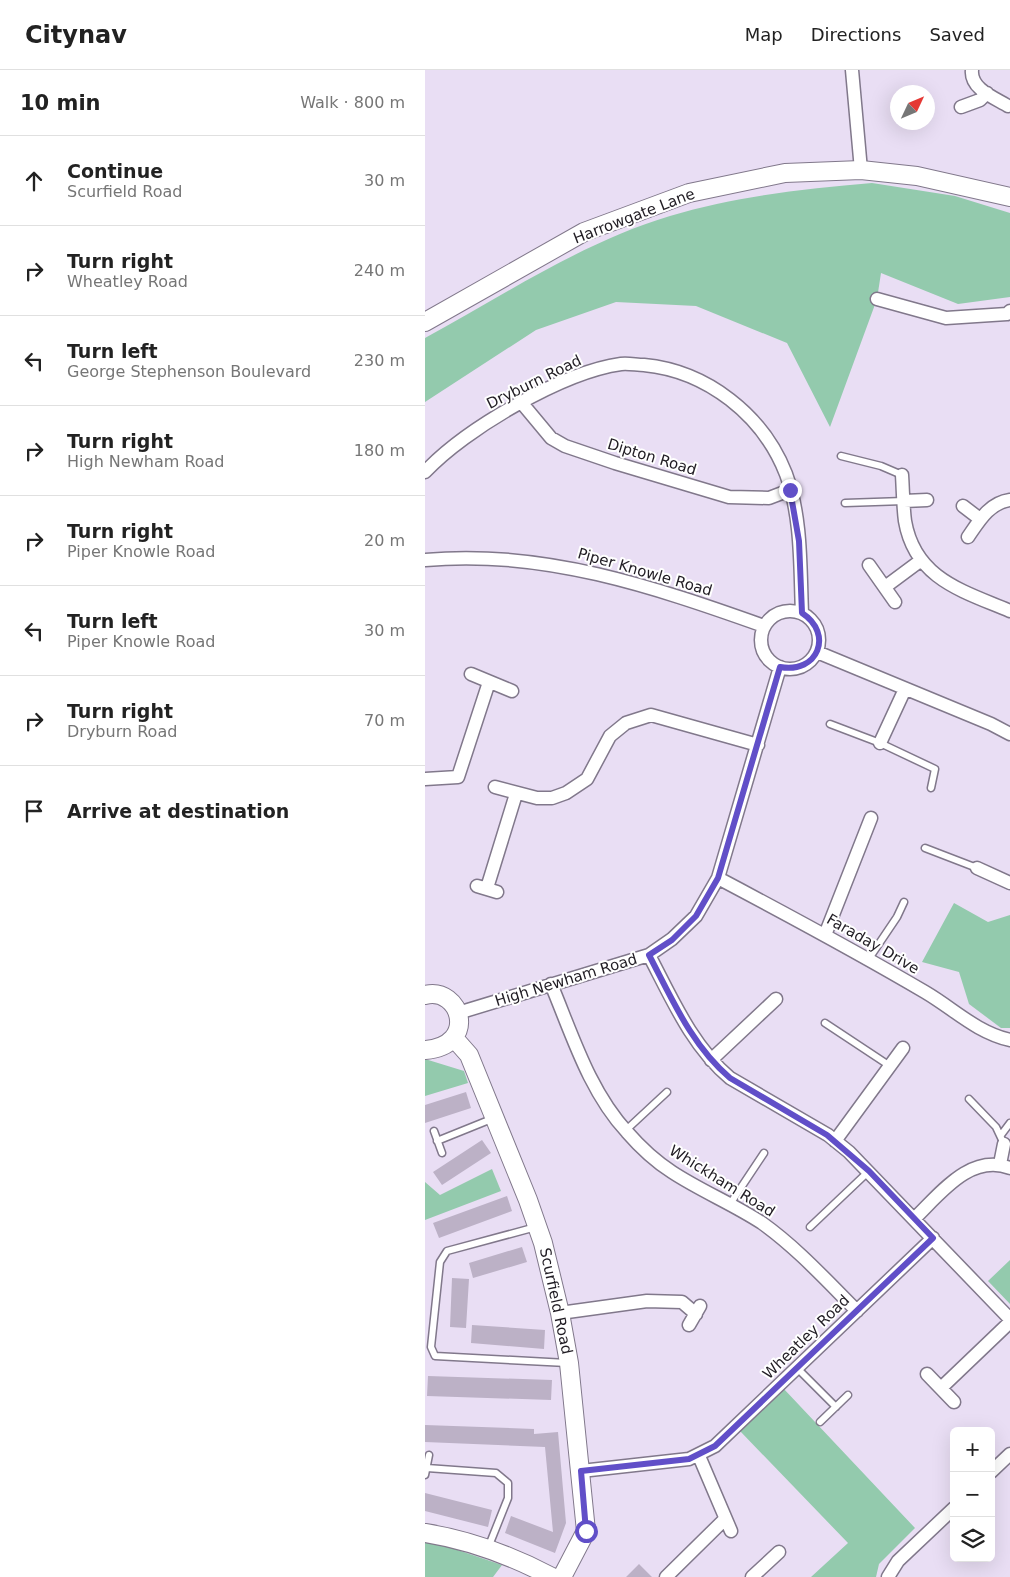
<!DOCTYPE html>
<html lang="en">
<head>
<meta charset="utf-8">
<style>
	body { margin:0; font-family:"DejaVu Sans",sans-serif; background:#f6f6f6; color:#222 }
	.controls { position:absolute; right:15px; bottom:15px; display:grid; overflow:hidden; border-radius:8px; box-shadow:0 5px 20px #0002 }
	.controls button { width:45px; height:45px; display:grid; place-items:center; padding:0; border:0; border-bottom:1px solid #e0e0e0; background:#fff; color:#222; font:25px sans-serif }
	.compass { position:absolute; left:465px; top:15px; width:45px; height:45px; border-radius:50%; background:#fff; box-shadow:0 5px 20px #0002; rotate:46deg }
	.stop { position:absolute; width:15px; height:15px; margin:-11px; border:4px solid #614fc8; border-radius:50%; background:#fff }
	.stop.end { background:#614fc8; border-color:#fff; box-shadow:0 1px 5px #0008 }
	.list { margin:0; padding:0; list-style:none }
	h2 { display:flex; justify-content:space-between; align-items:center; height:65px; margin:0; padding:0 20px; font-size:21px }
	h2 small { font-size:16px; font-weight:400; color:#767676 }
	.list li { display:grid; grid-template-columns:32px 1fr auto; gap:15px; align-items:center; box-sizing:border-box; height:90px; padding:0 20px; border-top:1px solid #e0e0e0 }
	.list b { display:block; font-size:19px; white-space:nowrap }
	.list p { margin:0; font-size:16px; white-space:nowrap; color:#767676 }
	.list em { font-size:16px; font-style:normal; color:#767676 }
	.icon { flex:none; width:28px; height:28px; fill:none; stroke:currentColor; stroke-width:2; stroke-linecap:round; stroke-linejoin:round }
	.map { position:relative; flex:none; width:585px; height:1507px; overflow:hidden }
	header { display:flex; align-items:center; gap:30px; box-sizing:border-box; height:70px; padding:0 25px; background:#fff; border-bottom:1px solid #e0e0e0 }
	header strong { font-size:24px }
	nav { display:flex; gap:28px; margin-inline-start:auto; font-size:18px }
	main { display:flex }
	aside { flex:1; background:#fff }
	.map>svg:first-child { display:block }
	.green { fill:#93caad }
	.building { fill:#bcb1c6 }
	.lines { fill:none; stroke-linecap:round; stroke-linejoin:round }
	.lane-casing { stroke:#81788b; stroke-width:9 }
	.street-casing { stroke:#81788b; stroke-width:15 }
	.secondary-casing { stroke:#81788b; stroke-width:20 }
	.lane { stroke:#fff; stroke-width:6 }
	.street { stroke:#fff; stroke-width:12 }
	.secondary { stroke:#fff; stroke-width:18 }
	.route { stroke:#614fc8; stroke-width:6 }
	.labels { text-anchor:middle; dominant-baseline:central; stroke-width:4; stroke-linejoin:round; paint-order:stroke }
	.street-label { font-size:15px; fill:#201c23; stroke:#fff }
</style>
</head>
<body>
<header>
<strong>Citynav</strong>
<nav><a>Map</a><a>Directions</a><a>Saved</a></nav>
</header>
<main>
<aside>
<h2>10 min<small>Walk · 800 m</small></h2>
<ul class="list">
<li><svg class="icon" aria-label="ahead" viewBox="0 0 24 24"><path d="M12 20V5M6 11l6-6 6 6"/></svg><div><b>Continue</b><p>Scurfield Road</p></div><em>30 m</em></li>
<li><svg class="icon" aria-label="right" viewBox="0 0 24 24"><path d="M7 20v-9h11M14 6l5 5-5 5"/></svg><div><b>Turn right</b><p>Wheatley Road</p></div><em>240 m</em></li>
<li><svg class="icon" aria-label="left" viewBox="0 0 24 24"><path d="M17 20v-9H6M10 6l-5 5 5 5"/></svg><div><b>Turn left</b><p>George Stephenson Boulevard</p></div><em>230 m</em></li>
<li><svg class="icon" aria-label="right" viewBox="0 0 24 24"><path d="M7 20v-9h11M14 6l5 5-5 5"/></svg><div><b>Turn right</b><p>High Newham Road</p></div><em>180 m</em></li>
<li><svg class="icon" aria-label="right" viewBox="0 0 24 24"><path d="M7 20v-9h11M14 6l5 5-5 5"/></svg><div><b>Turn right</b><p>Piper Knowle Road</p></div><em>20 m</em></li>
<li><svg class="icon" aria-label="left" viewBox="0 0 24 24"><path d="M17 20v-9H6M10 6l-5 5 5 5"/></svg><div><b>Turn left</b><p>Piper Knowle Road</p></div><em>30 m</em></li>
<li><svg class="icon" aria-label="right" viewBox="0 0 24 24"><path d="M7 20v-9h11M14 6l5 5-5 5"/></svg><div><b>Turn right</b><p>Dryburn Road</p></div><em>70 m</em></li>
<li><svg class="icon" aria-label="arrive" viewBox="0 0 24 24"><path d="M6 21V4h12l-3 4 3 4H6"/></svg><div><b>Arrive at destination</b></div></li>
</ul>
</aside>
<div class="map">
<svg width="585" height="1507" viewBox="0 0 585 1507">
	<rect width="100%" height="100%" fill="#e9def4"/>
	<path class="green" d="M447,113L530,126L585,143V227L533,234L456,203L452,229L405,357L362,273L271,236L191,232L111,260L0,332V268C79,225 158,172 245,146C311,126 379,119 447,113Z
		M529,833L563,852L585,845V958H576L544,934L534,902L497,892Z
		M0,989L39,1001L43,1013L0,1026Z
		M67,1099L76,1121L0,1150V1112L15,1125Z
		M585,1190V1234L563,1211Z
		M358,1318L490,1458L454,1494L451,1507H386L423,1473L315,1361Z
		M0,1472L21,1476L77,1495L68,1507H0Z"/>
	<path class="building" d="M41,1022L46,1038L0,1053V1035Z
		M57,1070L66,1083L17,1115L8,1102Z
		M82,1126L87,1141L14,1168L8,1153Z
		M97,1177L102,1192L48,1208L44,1193Z
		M27,1208L44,1209L41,1258L25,1257Z
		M47,1255L120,1260L119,1279L46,1273Z
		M3,1306L127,1310L126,1330L2,1326Z
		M0,1355L109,1359V1364L133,1362L141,1453L130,1483L80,1463L86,1446L128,1462L120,1377L0,1372Z
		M0,1423L67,1440L63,1457L0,1441Z
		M214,1494L227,1507H201Z"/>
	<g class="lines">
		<defs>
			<path id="lane" d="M416,386L456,396L477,405
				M420,433L479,431
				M405,654L455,673L510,699L506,718
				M500,778L552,798
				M443,890L472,847L479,832
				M400,953L465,996
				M544,1029L571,1057L579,1074
				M9,1061L17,1083
				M200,1061L242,1022
				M576,1065L585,1053
				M12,1071L69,1048
				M305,1134L339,1083
				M111,1157L22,1181L15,1192L6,1277L10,1286L142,1293
				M385,1157L443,1102
				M372,1298L411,1337
				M395,1352L423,1325
				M2,1398L71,1403L83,1413V1428L63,1478
				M0,1405L4,1385"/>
			<path id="street" d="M427,0L436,100
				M547,0C545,19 570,28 583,36
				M536,37L555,30L562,23
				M452,229L521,248L582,244L585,241
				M96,332L126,368L140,376L190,393L304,427L344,428L365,420
				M0,402C40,359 138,302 196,294C203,293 212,295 219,295C282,301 338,345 361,404C377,448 375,497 377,543
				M477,405C478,420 478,436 480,451C490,509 538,521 585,541
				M479,431L502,430
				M538,436L555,449
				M543,467C554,451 564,433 585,430
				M0,490C118,479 229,517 339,556
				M444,495L470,532
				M460,517L495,491
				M336 570a29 29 0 1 1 58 0a29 29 0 1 1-58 0Z
				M392,582L566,654L585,664
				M46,604L87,621
				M455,673L480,619
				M0,709L33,707L64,612
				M70,717L112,728H127L141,723L162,709L185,666L201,653L226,645L333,675
				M552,798L585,813
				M293,808C363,845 432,882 500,922C529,939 551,962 585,970
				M52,816L72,822
				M62,818L91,724
				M400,865L446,748
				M224,885C247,929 267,976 305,1008L403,1065L424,1082L585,1249
				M126,914C147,964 164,1021 202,1062C215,1077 230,1091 247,1102C276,1121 308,1134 337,1153C372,1178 401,1210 432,1241
				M33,943L224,885L247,869L271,846L293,808L355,597
				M286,990L351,929
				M410,1071L478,978
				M575,1094L579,1074
				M489,1149C515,1124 545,1083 585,1098
				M135,1243L222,1231L257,1232L271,1244
				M264,1255L275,1236
				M502,1304L529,1332
				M516,1318L585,1252
				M274,1386L306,1461
				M156,1401L264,1389L290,1376L508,1168
				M566,1402L585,1384
				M241,1507L300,1449
				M327,1507L354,1482
				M463,1507L473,1491L529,1438"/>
			<path id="secondary" d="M0,252L159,162L264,123L360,103L436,100L492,106L585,127
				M0,925C36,916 54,976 0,980
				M29,968L44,985L103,1130L118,1173L135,1243L144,1293L161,1461L137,1507
				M0,1463C44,1470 87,1486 127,1507"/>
		</defs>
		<use href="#lane" class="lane-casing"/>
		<use href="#street" class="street-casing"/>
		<use href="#secondary" class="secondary-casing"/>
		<use href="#lane" class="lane"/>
		<use href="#street" class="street"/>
		<use href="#secondary" class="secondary"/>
	</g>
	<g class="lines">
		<path class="route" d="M161,1461L156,1401L264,1389L290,1376L508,1168L444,1101L402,1065L305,1008C267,976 247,929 224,885L247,870L271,846L293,808L355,597C393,604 409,564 377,543L374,471L365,420"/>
	</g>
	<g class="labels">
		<g class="street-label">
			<text transform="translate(209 146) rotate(-21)">Harrowgate Lane</text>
			<text transform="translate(109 312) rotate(-26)">Dryburn Road</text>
			<text transform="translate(227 387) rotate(17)">Dipton Road</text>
			<text transform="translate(220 502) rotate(16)">Piper Knowle Road</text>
			<text transform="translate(448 874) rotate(30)">Faraday Drive</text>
			<text transform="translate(141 910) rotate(-17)">High Newham Road</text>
			<text transform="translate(297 1111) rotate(32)">Whickham Road</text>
			<text transform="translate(131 1231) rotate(78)">Scurfield Road</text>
			<text transform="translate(381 1267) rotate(-44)">Wheatley Road</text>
		</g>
	</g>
</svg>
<div class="controls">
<button>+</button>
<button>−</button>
<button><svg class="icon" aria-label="layers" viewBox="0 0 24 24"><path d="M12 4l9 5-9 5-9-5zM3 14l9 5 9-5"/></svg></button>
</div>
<svg class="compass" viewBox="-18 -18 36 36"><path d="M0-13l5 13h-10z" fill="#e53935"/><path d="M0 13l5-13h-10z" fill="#767676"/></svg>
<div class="stop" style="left:161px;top:1461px"></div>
<div class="stop end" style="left:365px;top:420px"></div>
</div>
</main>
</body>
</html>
